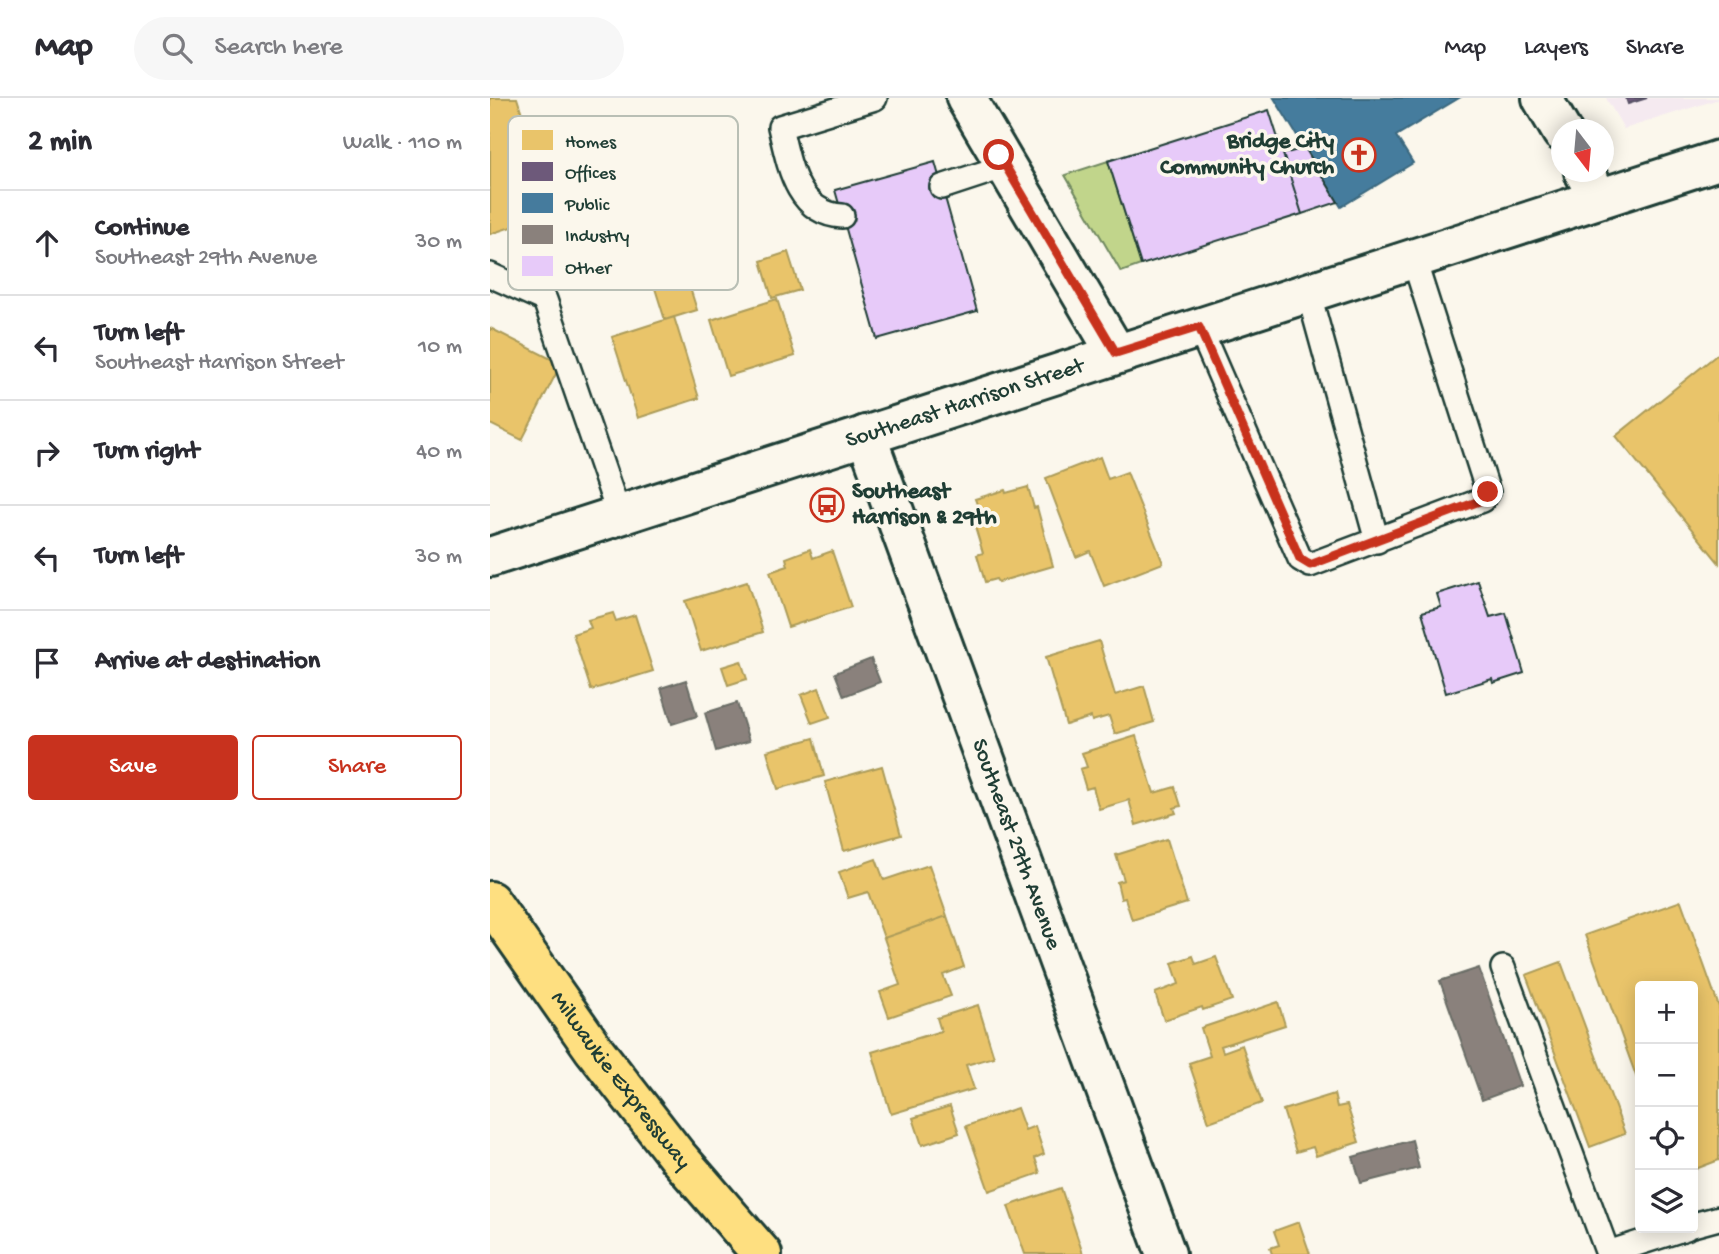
<!DOCTYPE html>
<html lang="en">
<head>
<meta charset="utf-8">
<style>
	body { margin:0; font-family:"Gochi Hand",sans-serif; background:#f7f7f7; color:#2b2b33 }
	.controls { position:absolute; right:21px; bottom:21px; display:grid; overflow:hidden; border-radius:7px; box-shadow:0 4px 18px #0003 }
	.controls button { width:63px; height:63px; display:grid; place-items:center; padding:0; border:0; border-bottom:2px solid #e1e1e2; background:#fff; color:#2b2b33; font:35px sans-serif }
	.compass { position:absolute; left:1061px; top:21px; width:63px; height:63px; border-radius:50%; background:#fff; box-shadow:0 4px 18px #0003; rotate:164deg }
	.stop { position:absolute; width:21px; height:21px; margin:-16px; border:5px solid #c8321e; border-radius:50%; background:#fff }
	.stop.end { background:#c8321e; border-color:#fff; box-shadow:0 2px 7px #0008 }
	.list { margin:0; padding:0; list-style:none }
	h2 { display:flex; justify-content:space-between; align-items:center; height:91px; margin:0; padding:0 28px; font-size:30px }
	h2 small { font-size:23px; font-weight:400; color:#7c7c81 }
	.list li { display:grid; grid-template-columns:46px 1fr auto; gap:21px; align-items:center; box-sizing:border-box; height:105px; padding:0 28px; border-top:2px solid #e1e1e2 }
	.list b { display:block; font-size:26px; white-space:nowrap }
	.list p { margin:0; font-size:23px; white-space:nowrap; color:#7c7c81 }
	.list em { font-size:23px; font-style:normal; color:#7c7c81 }
	.actions { display:flex; gap:14px; padding:21px 28px }
	.actions a { flex:1; padding:16px 0; border:2px solid #c8321e; border-radius:7px; text-align:center; font-size:24px; color:#c8321e }
	.actions .main { background:#c8321e; color:#fff }
	.icon { flex:none; width:38px; height:38px; fill:none; stroke:currentColor; stroke-width:2; stroke-linecap:round; stroke-linejoin:round }
	.map { position:relative; flex:none; width:1229px; height:1156px; overflow:hidden }
	header { display:flex; align-items:center; gap:42px; box-sizing:border-box; height:98px; padding:0 35px; background:#fff; border-bottom:2px solid #e1e1e2 }
	header strong { font-size:33px }
	nav { display:flex; gap:38px; margin-inline-start:auto; font-size:24px }
	.search { width:490px; height:63px; background:#f7f7f7; display:flex; align-items:center; gap:18px; box-sizing:border-box; padding:0 24px; border-radius:38px; color:#7c7c81; font-size:26px }
	main { display:flex }
	aside { flex:1; background:#fff }
	.map>svg:first-child { display:block }
	.built { fill:#f5eaf0 }
	.green { fill:#c1d58b; stroke:#708960; stroke-width:2 }
	.homes { fill:#e9c46a; stroke:#ac9c5a; stroke-width:2 }
	.offices { fill:#6d597a; stroke:#565165; stroke-width:2 }
	.public { fill:#457b9d; stroke:#3a687e; stroke-width:2 }
	.industry { fill:#8a817c; stroke:#6a6d66; stroke-width:2 }
	.building { fill:#e7caf9; stroke:#1f3d34; stroke-width:2 }
	.lines { fill:none; stroke-linecap:round; stroke-linejoin:round }
	.service-casing { stroke:#1f3d34; stroke-width:28 }
	.minor-casing { stroke:#1f3d34; stroke-width:44 }
	.secondary-casing { stroke:#1f3d34; stroke-width:44 }
	.trunk-casing { stroke:#1f3d34; stroke-width:44 }
	.service { stroke:#fbf7ec; stroke-width:23 }
	.minor { stroke:#fbf7ec; stroke-width:38 }
	.secondary { stroke:#fbf7ec; stroke-width:38 }
	.trunk { stroke:#fedf80; stroke-width:38 }
	.route { stroke:#c8321e; stroke-width:9 }
	.labels { text-anchor:middle; dominant-baseline:central; stroke-width:7; stroke-linejoin:round; paint-order:stroke }
	.poi-label { font-size:23px; font-weight:bold; fill:#1f3d34; stroke:#fbf7ec; text-anchor:end }
	.street-label { font-size:23px; fill:#1f3d34; stroke:#fbf7ec }
	.key { fill:#fbf7ec; stroke:#b9bfb5; stroke-width:2 }
	.key-label { font-size:19px; fill:#1f3d34 }
</style>
</head>
<body>
<header>
<strong>Map</strong>
<div class="search"><svg class="icon" aria-label="search" viewBox="0 0 24 24"><circle cx="10" cy="10" r="6"/><path d="M15 15l6 6"/></svg>Search here</div>
<nav><a>Map</a><a>Layers</a><a>Share</a></nav>
</header>
<main>
<aside>
<h2>2 min<small>Walk · 110 m</small></h2>
<ul class="list">
<li><svg class="icon" aria-label="ahead" viewBox="0 0 24 24"><path d="M12 20V5M6 11l6-6 6 6"/></svg><div><b>Continue</b><p>Southeast 29th Avenue</p></div><em>30 m</em></li>
<li><svg class="icon" aria-label="left" viewBox="0 0 24 24"><path d="M17 20v-9H6M10 6l-5 5 5 5"/></svg><div><b>Turn left</b><p>Southeast Harrison Street</p></div><em>10 m</em></li>
<li><svg class="icon" aria-label="right" viewBox="0 0 24 24"><path d="M7 20v-9h11M14 6l5 5-5 5"/></svg><div><b>Turn right</b></div><em>40 m</em></li>
<li><svg class="icon" aria-label="left" viewBox="0 0 24 24"><path d="M17 20v-9H6M10 6l-5 5 5 5"/></svg><div><b>Turn left</b></div><em>30 m</em></li>
<li><svg class="icon" aria-label="arrive" viewBox="0 0 24 24"><path d="M6 21V4h12l-3 4 3 4H6"/></svg><div><b>Arrive at destination</b></div></li>
</ul>
<div class="actions"><a class="main">Save</a><a>Share</a></div>
</aside>
<div class="map">
<svg width="1229" height="1156" viewBox="0 0 1229 1156">
	<rect width="100%" height="100%" fill="#fbf7ec"/>
	<filter id="ink" filterUnits="userSpaceOnUse"><feTurbulence type="fractalNoise" baseFrequency=".0143" numOctaves="2"/><feDisplacementMap in="SourceGraphic" scale="14" xChannelSelector="R" yChannelSelector="G"/><feConvolveMatrix kernelMatrix="1 2 1 2 8 2 1 2 1" color-interpolation-filters="sRGB"/></filter>
	<g filter="url(#ink)">
		<path class="built" d="M1116,0H1229V1L1134,31Z"/>
		<path class="green" d="M618,63L651,167L631,174L575,77Z"/>
		<path class="homes" d="M0,0H27L64,115L0,136Z
			M298,154L310,192L282,200L271,163Z
			M195,174L207,212L175,222L163,184Z
			M287,201L305,258L238,278L221,222Z
			M184,219L209,300L148,320L122,239Z
			M0,230L71,266L32,342L0,326Z
			M1229,255V465L1126,338Z
			M610,359L618,381L637,374L673,465L614,488L600,453L586,459L556,380Z
			M538,389L544,410L547,409L563,468L508,484L506,481L495,484L487,457L493,455L481,415L489,412L485,401L515,392L516,395Z
			M320,451L323,460L342,453L361,509L298,529L280,474L298,468L296,460Z
			M257,484L273,534L211,553L195,503Z
			M123,515L126,523L145,517L163,573L101,592L83,536L101,530L98,522Z
			M609,543L625,597L654,588L664,624L625,636L619,618L602,623L601,619L576,627L556,559Z
			M251,563L257,581L238,587L232,569Z
			M329,590L340,619L322,625L311,597Z
			M646,638L664,695L685,689L691,708L684,710L686,715L646,727L639,702L609,711L603,689L596,691L590,671L597,669L592,655Z
			M324,640L334,678L288,691L277,653Z
			M392,668L411,737L354,753L335,684Z
			M677,741L697,805L642,822L635,800L631,801L627,784L634,782L626,757Z
			M386,761L394,782L439,767L457,818L394,840L378,794L358,800L349,774Z
			M1191,803L1229,909V1062L1203,1072V888H1150V989L1095,837Z
			M457,818L474,869L453,877L461,898L399,919L390,894L410,887L394,840Z
			M703,858L706,866L726,859L742,902L713,912L712,909L674,922L665,895L689,886L682,865Z
			M1071,864L1135,1036L1100,1049L1036,877Z
			M788,904L795,927L731,948L733,954L752,947L772,1005L719,1024L699,965L720,958L711,930Z
			M488,907L504,959L476,967L484,991L401,1016L382,954L451,933L447,920Z
			M844,996L847,1009L857,1007L869,1044L826,1058L823,1049L806,1054L793,1012Z
			M460,1008L469,1035L432,1047L423,1020Z
			M527,1010L535,1032L545,1028L554,1056L545,1060L550,1075L499,1093L476,1028Z
			M571,1090L593,1156H535L518,1108Z
			M809,1124L820,1156H782L780,1150L789,1147L784,1133Z"/>
		<path class="offices" d="M1136,0H1157L1138,6Z"/>
		<path class="public" d="M784,0H969L906,38L923,65L851,109Z"/>
		<path class="industry" d="M381,561L390,584L354,598L345,575Z
			M196,582L207,618L182,626L171,590Z
			M247,605L259,643L226,653L215,615Z
			M989,870L1030,988L992,1002L950,883Z
			M922,1042L929,1070L871,1085L863,1059Z"/>
		<path class="building" d="M779,12L812,116L651,167L618,63Z
			M815,50L848,104L812,116L793,56Z
			M445,64L487,213L387,241L345,92Z
			M988,483L1000,519L1016,515L1034,575L1003,585L1002,581L956,595L932,514L951,509L947,496Z"/>
		<g class="lines">
			<defs>
				<path id="service" d="M452,89L516,68
					M352,118C306,115 299,66 290,29L385,0
					M0,177L55,202L129,417
					M818,193L887,443
					M709,229L810,461L820,467L992,402L998,394L923,159
					M1013,870L1118,1156
					M1203,1127L1229,1120
					M1118,1155L1196,1130"/>
				<g id="minor">
					<path d="M476,0L626,255"/>
					<path d="M1052,0L1072,34"/>
					<path d="M1094,74L1109,100"/>
					<path id="s1" d="M376,337L676,1156"/>
				</g>
				<g id="secondary">
					<path id="s2" d="M0,459L1229,62"/>
				</g>
				<g id="trunk">
					<path id="s3" d="M0,803L103,950L187,1058L272,1156"/>
				</g>
			</defs>
			<use href="#service" class="service-casing"/>
			<use href="#minor" class="minor-casing"/>
			<use href="#secondary" class="secondary-casing"/>
			<use href="#trunk" class="trunk-casing"/>
			<use href="#service" class="service"/>
			<use href="#minor" class="minor"/>
			<use href="#secondary" class="secondary"/>
			<use href="#trunk" class="trunk"/>
		</g>
	</g>
	<g class="lines" filter="url(#ink)">
		<path class="route" d="M509,57L626,255L709,229L810,461L820,467L992,402L998,394"/>
	</g>
	<defs>
		<symbol id="church-ring" viewBox="-11 -11 22 22"><circle r="9.5" fill="#fbf7ec" stroke="#c8321e" stroke-width="1.5"/><path d="M-1.2-6h2.4v3.5h3.3v2.4h-3.3V6h-2.4V-.1h-3.3v-2.4h3.3Z" fill="#c8321e"/></symbol>
		<symbol id="bus-ring" viewBox="-11 -11 22 22"><circle r="9.5" fill="#fbf7ec" stroke="#c8321e" stroke-width="1.5"/><path d="M-5-6H5V4H4V6H2V4H-2V6H-4V4H-5ZM-3.5-4V0h7V-4ZM-3.5 1.2v1.5H-2V1.2ZM2 1.2v1.5H3.5V1.2Z" fill="#c8321e"/></symbol>
	</defs>
	<g fill-rule="evenodd">
		<use href="#church-ring" x="850" y="38" width="38" height="38"/>
		<use href="#bus-ring" x="318" y="388" width="38" height="38"/>
	</g>
	<g class="labels">
		<g class="poi-label">
			<text x="844" y="44">Bridge City<tspan x="844" dy="26">Community Church</tspan></text>
			<text x="362" y="394" text-anchor="start">Southeast<tspan x="362" dy="26">Harrison &amp; 29th</tspan></text>
		</g>
		<g class="street-label">
			<text stroke="none"><textPath href="#s2" startOffset="499">Southeast Harrison Street</textPath></text>
			<text stroke="none"><textPath href="#s1" startOffset="436">Southeast 29th Avenue</textPath></text>
			<text stroke="none"><textPath href="#s3" startOffset="222">Milwaukie Expressway</textPath></text>
		</g>
	</g>
	<rect x="18" y="18" width="230" height="174" rx="10" class="key"/>
	<rect x="32" y="32" width="31" height="20" fill="#e9c46a"/>
	<rect x="32" y="64" width="31" height="19" fill="#6d597a"/>
	<rect x="32" y="95" width="31" height="20" fill="#457b9d"/>
	<rect x="32" y="127" width="31" height="19" fill="#8a817c"/>
	<rect x="32" y="158" width="31" height="20" fill="#e7caf9"/>
	<g class="key-label">
		<text x="75" y="49">Homes</text>
		<text x="75" y="80">Offices</text>
		<text x="75" y="112">Public</text>
		<text x="75" y="143">Industry</text>
		<text x="75" y="175">Other</text>
	</g>
</svg>
<div class="controls">
<button>+</button>
<button>−</button>
<button><svg class="icon" aria-label="locate" viewBox="0 0 24 24"><circle cx="12" cy="12" r="6"/><path d="M12 2v4M12 18v4M2 12h4M18 12h4"/></svg></button>
<button><svg class="icon" aria-label="layers" viewBox="0 0 24 24"><path d="M12 4l9 5-9 5-9-5zM3 14l9 5 9-5"/></svg></button>
</div>
<svg class="compass" viewBox="-18 -18 36 36"><path d="M0-13l5 13h-10z" fill="#e53935"/><path d="M0 13l5-13h-10z" fill="#7c7c81"/></svg>
<div class="stop" style="left:509px;top:57px"></div>
<div class="stop end" style="left:998px;top:394px"></div>
</div>
</main>
</body>
</html>
